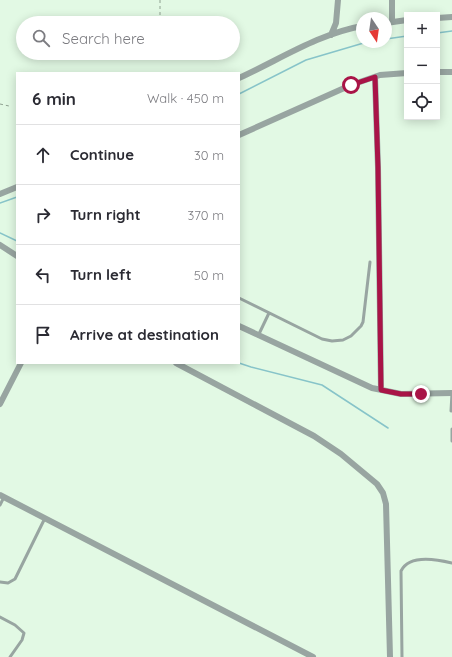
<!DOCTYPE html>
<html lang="en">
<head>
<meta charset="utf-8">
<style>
	body { margin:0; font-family:Quicksand,sans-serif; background:#f2f2f3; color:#2b2b33 }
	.controls { position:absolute; right:12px; top:12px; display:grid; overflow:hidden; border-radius:0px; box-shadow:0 2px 10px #0003 }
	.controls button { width:36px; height:36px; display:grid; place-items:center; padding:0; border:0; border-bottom:1px solid #e1e1e2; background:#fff; color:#2b2b33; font:20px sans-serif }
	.compass { position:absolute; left:356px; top:12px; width:36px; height:36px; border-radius:50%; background:#fff; box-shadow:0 2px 10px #0003; rotate:167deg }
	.stop { position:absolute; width:12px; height:12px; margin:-9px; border:3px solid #a91447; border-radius:50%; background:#fff }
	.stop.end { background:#a91447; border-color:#fff; box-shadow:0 1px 4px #0008 }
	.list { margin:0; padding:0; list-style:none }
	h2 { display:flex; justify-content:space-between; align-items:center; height:52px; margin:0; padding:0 16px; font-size:17px }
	h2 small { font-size:13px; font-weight:400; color:#7c7c81 }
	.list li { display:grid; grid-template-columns:26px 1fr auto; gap:12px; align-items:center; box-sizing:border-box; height:60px; padding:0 16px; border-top:1px solid #e1e1e2 }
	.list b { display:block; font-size:15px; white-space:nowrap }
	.list em { font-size:13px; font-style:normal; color:#7c7c81 }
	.icon { flex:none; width:22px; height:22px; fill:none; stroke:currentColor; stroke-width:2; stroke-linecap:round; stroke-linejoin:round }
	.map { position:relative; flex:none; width:452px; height:657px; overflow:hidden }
	.search { position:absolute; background:#fff; box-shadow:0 2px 10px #0003; left:16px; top:16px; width:224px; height:44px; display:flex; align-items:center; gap:10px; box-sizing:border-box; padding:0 14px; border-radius:22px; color:#7c7c81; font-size:15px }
	.panel { position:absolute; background:#fff; box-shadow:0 2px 10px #0003; left:16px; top:72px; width:224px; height:292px; border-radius:0px }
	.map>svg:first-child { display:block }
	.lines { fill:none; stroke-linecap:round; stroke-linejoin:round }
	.stream { stroke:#87c4c9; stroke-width:1.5 }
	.path { stroke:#8ea090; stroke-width:1; stroke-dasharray:3 3; stroke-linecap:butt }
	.lane { stroke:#98a5a1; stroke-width:3 }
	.street { stroke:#98a5a1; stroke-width:6 }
	.route { stroke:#a91447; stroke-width:5 }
</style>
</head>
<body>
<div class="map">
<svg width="452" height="657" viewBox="0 0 452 657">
	<rect width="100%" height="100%" fill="#e2f9e4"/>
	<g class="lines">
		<path class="stream" d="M437,33L452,31
			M386,39L407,36
			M239,94L306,60L367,42
			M0,203L17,197
			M0,233L17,241
			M239,363L251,367L322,385L388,428"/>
		<path class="path" d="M160,0V23
			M160,53V54
			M0,104L9,106"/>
		<path class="lane" d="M239,298L322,339L332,341L343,340L351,336L361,326L363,322L370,262
			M258,336L269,313
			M451,411L452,393
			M452,429V441
			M0,505L4,497
			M0,582L8,583L15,579L45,518
			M0,617L15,625L24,633L22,640L10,657
			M402,657L401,571C409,554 436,559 452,563"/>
		<path class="street" d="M392,0V21
			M437,18L452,17
			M386,23L407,20
			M331,35L336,23L338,0
			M437,72H452
			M375,77L378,168L381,390
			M239,78C279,60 318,34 362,26
			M239,135L351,85L380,75L407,73
			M0,194L17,187
			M0,245L17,256
			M239,326L372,388L401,394L452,393
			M176,363L314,436L341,454L377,484L383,493L386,504L390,657
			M0,404L21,363
			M0,495L313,657"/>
	</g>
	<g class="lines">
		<path class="route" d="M351,85L375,77L378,168L381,390L401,394H421"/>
	</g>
</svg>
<div class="controls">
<button>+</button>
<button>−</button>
<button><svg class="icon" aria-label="locate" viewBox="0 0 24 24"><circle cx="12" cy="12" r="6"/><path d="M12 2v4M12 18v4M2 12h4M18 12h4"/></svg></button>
</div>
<svg class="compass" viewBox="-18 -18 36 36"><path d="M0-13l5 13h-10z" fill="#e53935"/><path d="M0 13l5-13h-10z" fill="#7c7c81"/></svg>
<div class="stop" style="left:351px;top:85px"></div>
<div class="stop end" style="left:421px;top:394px"></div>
<div class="search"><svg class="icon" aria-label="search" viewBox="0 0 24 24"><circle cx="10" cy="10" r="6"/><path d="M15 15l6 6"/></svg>Search here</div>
<section class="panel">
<h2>6 min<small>Walk · 450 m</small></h2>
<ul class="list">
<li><svg class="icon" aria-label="ahead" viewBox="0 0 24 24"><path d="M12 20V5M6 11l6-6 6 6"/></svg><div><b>Continue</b></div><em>30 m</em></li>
<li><svg class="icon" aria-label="right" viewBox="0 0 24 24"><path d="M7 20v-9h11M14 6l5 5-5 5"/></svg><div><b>Turn right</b></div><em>370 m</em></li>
<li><svg class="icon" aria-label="left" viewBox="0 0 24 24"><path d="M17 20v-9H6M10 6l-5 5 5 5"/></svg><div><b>Turn left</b></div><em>50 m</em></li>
<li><svg class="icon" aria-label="arrive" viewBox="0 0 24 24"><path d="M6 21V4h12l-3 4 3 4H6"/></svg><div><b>Arrive at destination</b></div></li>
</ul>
</section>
</div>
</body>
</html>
